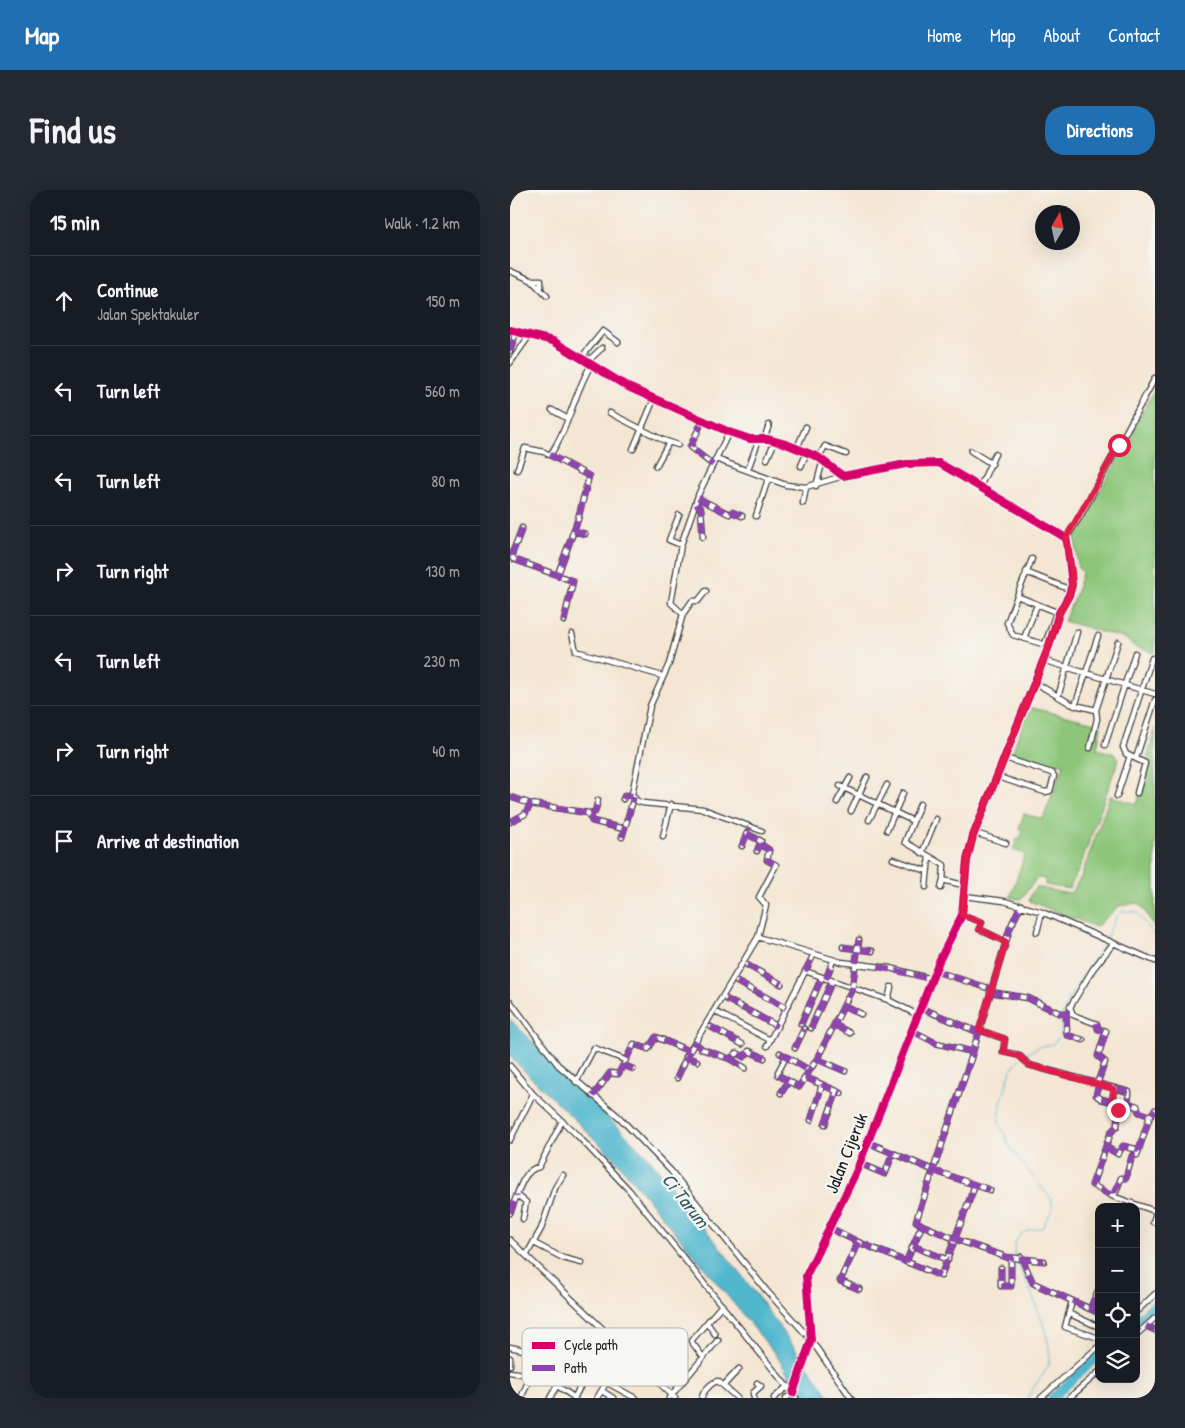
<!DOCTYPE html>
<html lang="en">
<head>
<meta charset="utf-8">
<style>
	body { margin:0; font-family:"Patrick Hand",sans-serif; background:#242831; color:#f1f3f6 }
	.controls { position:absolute; right:15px; bottom:15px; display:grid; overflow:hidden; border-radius:10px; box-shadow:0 5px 20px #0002 }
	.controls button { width:45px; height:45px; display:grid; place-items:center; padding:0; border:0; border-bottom:1px solid #363941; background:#171b24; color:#f1f3f6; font:25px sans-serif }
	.compass { position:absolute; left:525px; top:15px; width:45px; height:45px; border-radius:50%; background:#171b24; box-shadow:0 5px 20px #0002; rotate:9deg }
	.stop { position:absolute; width:15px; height:15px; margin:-11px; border:4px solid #e11d48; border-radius:50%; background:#fff }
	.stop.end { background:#e11d48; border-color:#fff; box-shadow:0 1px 5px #0008 }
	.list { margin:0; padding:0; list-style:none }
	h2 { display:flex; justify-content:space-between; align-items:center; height:65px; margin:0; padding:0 20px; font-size:21px }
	h2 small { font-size:16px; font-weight:400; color:#9ea1a6 }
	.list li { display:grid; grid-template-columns:32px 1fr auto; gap:15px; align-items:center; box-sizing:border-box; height:90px; padding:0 20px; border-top:1px solid #363941 }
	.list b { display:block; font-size:19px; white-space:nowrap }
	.list p { margin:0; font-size:16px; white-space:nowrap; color:#9ea1a6 }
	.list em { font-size:16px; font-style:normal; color:#9ea1a6 }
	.icon { flex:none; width:28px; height:28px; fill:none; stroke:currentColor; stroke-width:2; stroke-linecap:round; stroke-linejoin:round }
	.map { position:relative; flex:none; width:645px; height:1208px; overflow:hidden; border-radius:20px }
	header { display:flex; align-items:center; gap:30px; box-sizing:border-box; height:70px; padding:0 25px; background:#1f6fb2; color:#fff }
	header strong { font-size:24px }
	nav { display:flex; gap:28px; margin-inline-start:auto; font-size:18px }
	.intro { display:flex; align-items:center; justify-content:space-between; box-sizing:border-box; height:120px; padding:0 30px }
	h1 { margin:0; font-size:35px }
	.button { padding:12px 22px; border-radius:20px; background:#1f6fb2; color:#fff; font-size:18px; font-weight:700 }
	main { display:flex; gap:30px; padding:0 30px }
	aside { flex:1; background:#171b24; border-radius:20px; box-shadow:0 5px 20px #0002 }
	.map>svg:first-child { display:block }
	.green { fill:#8dc679; stroke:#54714a }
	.water { fill:#50b7ce; stroke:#366a75 }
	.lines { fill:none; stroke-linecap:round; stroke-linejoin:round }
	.stream { stroke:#50b7ce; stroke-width:1 }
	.river { stroke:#50b7ce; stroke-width:9 }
	.minor-casing { stroke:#3c3a37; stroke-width:7 }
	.minor { stroke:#fff; stroke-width:4.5 }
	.quiet { stroke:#8e44ad; stroke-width:6; stroke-dasharray:12 6; stroke-linecap:butt }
	.cycleway-casing { stroke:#f6f6f2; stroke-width:11 }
	.cycleway { stroke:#d6006c; stroke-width:8 }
	.route { stroke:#e11d48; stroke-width:6 }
	.labels { text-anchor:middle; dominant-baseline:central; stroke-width:4.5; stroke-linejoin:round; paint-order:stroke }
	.street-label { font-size:18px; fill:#1c1c1c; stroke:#f6f6f2 }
	.water-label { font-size:19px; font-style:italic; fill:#315a63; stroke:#f6f6f2 }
	.key { fill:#f6f6f2; stroke:#b5b5b2; stroke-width:1 }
	.key-label { font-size:14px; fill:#1c1c1c }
</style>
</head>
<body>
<header>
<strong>Map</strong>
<nav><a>Home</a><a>Map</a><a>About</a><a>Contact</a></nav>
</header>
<div class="intro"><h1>Find us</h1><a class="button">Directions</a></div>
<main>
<aside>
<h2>15 min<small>Walk · 1.2 km</small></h2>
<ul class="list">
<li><svg class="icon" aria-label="ahead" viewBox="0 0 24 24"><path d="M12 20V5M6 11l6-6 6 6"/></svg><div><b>Continue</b><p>Jalan Spektakuler</p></div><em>150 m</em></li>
<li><svg class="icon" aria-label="left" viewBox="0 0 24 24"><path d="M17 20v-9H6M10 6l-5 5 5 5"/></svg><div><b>Turn left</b></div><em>560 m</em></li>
<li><svg class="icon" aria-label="left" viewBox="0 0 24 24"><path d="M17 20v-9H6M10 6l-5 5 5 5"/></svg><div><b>Turn left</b></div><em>80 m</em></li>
<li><svg class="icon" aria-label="right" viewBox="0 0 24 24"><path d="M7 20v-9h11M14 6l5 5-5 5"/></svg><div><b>Turn right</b></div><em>130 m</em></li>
<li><svg class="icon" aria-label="left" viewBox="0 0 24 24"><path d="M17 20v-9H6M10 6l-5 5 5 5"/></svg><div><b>Turn left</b></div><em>230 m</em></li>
<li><svg class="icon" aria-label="right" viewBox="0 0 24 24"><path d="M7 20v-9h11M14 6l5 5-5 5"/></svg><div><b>Turn right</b></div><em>40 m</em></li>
<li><svg class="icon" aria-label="arrive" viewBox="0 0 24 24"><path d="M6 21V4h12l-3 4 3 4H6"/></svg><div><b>Arrive at destination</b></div></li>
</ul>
</aside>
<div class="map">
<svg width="645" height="1208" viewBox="0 0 645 1208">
	<rect width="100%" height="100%" fill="#f6f6f2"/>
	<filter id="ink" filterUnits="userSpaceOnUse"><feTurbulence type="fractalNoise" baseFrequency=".02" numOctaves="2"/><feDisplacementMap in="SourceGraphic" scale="10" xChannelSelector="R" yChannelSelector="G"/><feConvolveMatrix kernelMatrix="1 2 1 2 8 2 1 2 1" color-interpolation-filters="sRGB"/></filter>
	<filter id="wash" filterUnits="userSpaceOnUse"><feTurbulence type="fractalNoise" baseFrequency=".0096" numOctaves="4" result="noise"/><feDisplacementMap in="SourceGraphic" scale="20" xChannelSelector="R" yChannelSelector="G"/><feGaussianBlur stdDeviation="1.12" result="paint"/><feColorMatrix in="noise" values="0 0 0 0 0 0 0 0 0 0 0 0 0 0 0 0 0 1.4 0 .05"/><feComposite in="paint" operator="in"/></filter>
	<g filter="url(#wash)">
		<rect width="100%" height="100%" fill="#f4e6d3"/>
		<path class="green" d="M645,199V463L625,457L616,449L554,431L567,401L572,382L568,378L565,348Z
			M519,517L589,534L591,536L587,559L605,564L609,568L570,677L559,699L535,695V689L527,688L511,709L500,708L515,664L503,660L507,649H510L513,640L509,638L514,624L533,629L554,575L549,573L546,577L502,563Z
			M645,538V739L634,719L628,713L609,716L586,737L519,711L521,704L526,697L554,703L562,702L571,687L600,606L627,614L639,573L638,565Z"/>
		<path class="water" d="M0,829L139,968L234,1088L321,1208H293L266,1165L105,969L0,867Z"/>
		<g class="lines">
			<path class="stream" d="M513,866L528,857L543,854L551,845V828L558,809L593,755L606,727L612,721L627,722L645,747
				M505,1066C501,1046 515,1039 532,1038L543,1018L541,1009L500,957L489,931L491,913L501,880L510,868
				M506,1070C516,1090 547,1156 538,1175C533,1187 523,1197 517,1208"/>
			<path class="river" d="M626,1131L645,1114
				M542,1208L589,1166"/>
		</g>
	</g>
	<g filter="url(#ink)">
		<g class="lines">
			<defs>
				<path id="minor" d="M0,81L21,90L37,106
					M21,90H31V97
					M0,140L43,151L118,197L219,242L240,249H258L276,254L308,267L333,286L396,274L429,273L556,348L557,352L562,395L559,405L549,423L539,456L463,646L457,670L452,725L429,771L346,982L296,1086L301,1150L283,1203
					M0,161L6,142
					M71,168L93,141L108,152
					M77,172L92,158
					M0,173L20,145
					M42,220L58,229
					M100,223L153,250L168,255
					M193,230L180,257L203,275
					M254,249L259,235
					M287,258L296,237
					M123,259L144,209
					M461,261L482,274
					M40,265C59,238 64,203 81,175
					M309,267L315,256L336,264
					M206,269L276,295L296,297L333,286
					M257,269L265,251
					M146,276L159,252
					M291,276L297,262
					M238,279L249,249
					M7,280L15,258L34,262L79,286L68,329L48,384
					M306,296L313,270
					M470,297L485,264
					M188,308L219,324L222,322L232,326
					M293,313L296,297
					M186,314L191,319L193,347
					M169,325L159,350L171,355
					M246,326L258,289
					M12,338L2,364L3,369L63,391L54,431
					M64,341L75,344
					M556,348L571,325L645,188
					M516,382L561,400
					M196,401L188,411H182L173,424L159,474L140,516L122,604L127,611L133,613L193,619L252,641
					M507,406L522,369
					M173,424L161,413L171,355L189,303L219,242
					M62,444L66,461L152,486
					M514,448L527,415
					M535,454L546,423
					M539,456L503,445L497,433L507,406L549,423
					M533,470L645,504
					M529,495L561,514L586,520
					M548,507L567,442
					M565,516L588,446
					M595,555L625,463
					M580,558L587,529L586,520L608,452
					M626,568L645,510
					M488,587L535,602L540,601L544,586L542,583L495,568
					M330,596L403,631
					M627,603L635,573L616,564L613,557L642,468
					M607,606L620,566
					M0,607L21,614
					M113,609L115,605L123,606
					M327,612L340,588
					M410,614L395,652L434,675L433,690L453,695
					M341,621L357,587
					M80,623L85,622L88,610
					M359,630L377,595
					M0,632L15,624L21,614L78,623L82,631L114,639
					M377,640L393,603
					M465,643L496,653
					M237,644L251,651L247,661
					M153,646L161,614
					M112,647L124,607
					M232,656L237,643
					M412,663L426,629
					M383,669L417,681
					M416,697L419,667
					M431,698L433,690
					M454,706L494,711L532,722L645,771
					M452,725L472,732L469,739L496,752
					M527,742L532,722
					M248,747L331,772L380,778L422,789
					M333,757L362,761
					M237,775L271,794
					M295,781L378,810L408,825
					M425,781L481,799
					M316,789L322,773
					M227,792L276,818
					M480,802L518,808L549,823H560
					M216,809L267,836
					M378,810L381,797
					M0,811L48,875L109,927L161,981L256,1100L301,1150L341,1208
					M335,816L351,824
					M411,818L468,842
					M208,823L260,850
					M556,824L557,845L573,850
					M291,834L312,787
					M325,835L340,843
					M201,837L232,854
					M301,838L322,791
					M401,840L426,853L463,862
					M469,840L495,849L493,862L509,865L519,875L619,902L618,913L627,916L629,922L640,926L645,920
					M185,853L192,859L220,869L227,863L234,867L239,861L254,868
					M257,856L303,766
					M285,858L294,839
					M270,863L299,880
					M176,867L187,871
					M220,869L235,878
					M307,869L335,881
					M113,875L123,879
					M0,876L23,904L67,945L119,1000L286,1208
					M268,882L276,867
					M268,885L289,897L307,869L342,799L349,750
					M295,887L331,903
					M167,888L178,864L248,747L256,715L249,707L266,675L257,670L259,660L250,654
					M66,892L84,858L115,870
					M587,894L595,872L588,866L596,841L588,839L587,834L563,825L560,817L583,779L603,754
					M589,894L586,905L591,909L607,913V919L615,921L618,913
					M271,903L278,892
					M83,906L100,883L108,884L110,881L124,854L138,859L146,847L179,861
					M602,912L604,899
					M608,919L607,936L601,942L582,995L602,1006L645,1021
					M301,930L312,895
					M315,934L327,901
					M0,950L23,904
					M357,952L425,981L480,1000
					M596,957L608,964L613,956L629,960
					M349,973L375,984L383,963
					M7,1005L16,1012L13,1029
					M604,1007L611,988H616L622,966L627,965L640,926
					M0,1023C7,1008 12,979 29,977L52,931
					M643,1032L645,1026
					M412,1035L406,1031L461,868L500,738L511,715
					M320,1038L348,1052L431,1086L465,995
					M0,1050L165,1208
					M348,1052L330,1091L349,1099
					M24,1053L53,1068L72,1073
					M403,1056L438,1070
					M17,1064L31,1039L45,998L53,985
					M511,1067L523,1093L589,1123
					M396,1072L412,1035L445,1049L496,1067L534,1071
					M491,1078V1096H501V1068
					M562,1111L555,1137L589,1148
					M580,1119L589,1099
					M626,1122L645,1104
					M560,1124L589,1137
					M197,1133L205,1144
					M636,1136L645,1140
					M626,1145L645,1128
					M0,1157L49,1168L73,1162L90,1161
					M94,1161L134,1189L137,1190L143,1185
					M193,1167L181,1151L212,1115
					M0,1168V1175
					M0,1182L33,1187
					M96,1192L125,1208
					M46,1195L65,1208
					M214,1195L229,1179
					M92,1201L103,1208
					M11,1208L21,1185
					M40,1208L65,1164
					M64,1208L90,1161H94L105,1148
					M87,1208L109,1172
					M159,1208L208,1150
					M192,1208C192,1202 202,1192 208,1191L227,1208
					M244,1208L243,1203L251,1196L247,1193
					M264,1208L278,1196
					M276,1208L278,1207
					M531,1208L589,1156
					M559,1208L589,1182"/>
			</defs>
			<use href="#minor" class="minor-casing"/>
			<use href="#minor" class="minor"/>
			<path class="quiet" d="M0,161L6,142
				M193,230L180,257L203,275
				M40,265L79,286L68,329L48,384
				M188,308L219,324L222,322L232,326
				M186,314L191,319L193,347
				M12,338L2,364L3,369L63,391L54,431
				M64,341L75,344
				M0,607L21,614
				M113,609L115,605L123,606
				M80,623L85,622L88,610
				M0,632L15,624L21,614L78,623L82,631L114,639
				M237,644L251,651L247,661
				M112,647L124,607
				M250,654L259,660L258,671L264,673
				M232,656L240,637
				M452,725L472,732L469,739L496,752
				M333,757L362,761
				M237,775L271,794
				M368,777L422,789
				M295,781L303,766
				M425,781L481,799
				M316,789L322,773
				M227,792L276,818
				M480,802L518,808L549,823H560
				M216,809L267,836
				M335,816L351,824
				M411,818L468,842
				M556,824L557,845L573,850
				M586,833L588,839L596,843L588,866L595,872L587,894
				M291,834L312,787
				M325,835L340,843
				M201,837L232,854
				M301,838L322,791
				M401,840L426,853L463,862
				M469,840L495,849L493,862L509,865L519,875L619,902L618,913L627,916L629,922L640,926L645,920
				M285,858L294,839
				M270,863L299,880
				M176,867L187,871
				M220,869L235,878
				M307,869L335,881
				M113,875L123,879
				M268,885L289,897L307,869L342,799L349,750
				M295,887L331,903
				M167,888L185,853L192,859L220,869L227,863L234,867L239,861L254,868
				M589,894L586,905L591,909L607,913V919L615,921L618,913
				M271,903L278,892
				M83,906L100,883L108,884L110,881L124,854L138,859L146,847L179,861
				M608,919L607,936L601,942L582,994L602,1006L611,988H616L622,966L627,965L640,926
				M301,930L312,895
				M315,934L327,901
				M357,952L425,981L480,1000
				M596,957L608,964L613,956L629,960
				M349,973L375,984L383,963
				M621,1017L622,1014
				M0,1023L7,1005
				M412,1035L406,1031L461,868L500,738L511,715
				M320,1038L348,1052L431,1086L465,995
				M348,1052L330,1091L349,1099
				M403,1056L438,1070
				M511,1067L523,1093L589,1123
				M396,1072L412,1035L445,1049L496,1067L534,1071
				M491,1078V1096H501V1068
				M580,1119L589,1099
				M636,1136L645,1140
				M626,1139L629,1142"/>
			<defs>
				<path id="cycleway" d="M0,140L43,151L118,197L219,242L240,249H258L276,254L308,267L333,286L396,274L429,273L556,348L557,352L562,395L559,405L549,423L539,456L463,646L457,670L452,725L429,771L346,982L296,1086L301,1150L283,1203"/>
			</defs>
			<use href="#cycleway" class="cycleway-casing"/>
			<use href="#cycleway" class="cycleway"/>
		</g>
	</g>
	<g class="lines" filter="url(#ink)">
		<path class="route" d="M608,920V914L602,912L604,899L519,875L509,866L493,862L495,849L469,840L496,752L469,739L472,732L452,725L457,670L463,646L539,456L549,423L559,405L562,395V383L556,348L609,255"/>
	</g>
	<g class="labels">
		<g class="street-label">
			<text transform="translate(336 963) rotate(-68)">Jalan Cijeruk</text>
		</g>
		<g class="water-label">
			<text transform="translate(176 1010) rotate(52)">Ci Tarum</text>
		</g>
	</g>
	<rect x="12" y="1138" width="166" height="58" rx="8" class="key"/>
	<rect x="22" y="1152" width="23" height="7" fill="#d6006c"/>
	<rect x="22" y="1175" width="23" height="6" fill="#8e44ad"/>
	<g class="key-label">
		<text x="54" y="1160">Cycle path</text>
		<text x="54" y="1183">Path</text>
	</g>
</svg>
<div class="controls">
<button>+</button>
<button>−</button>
<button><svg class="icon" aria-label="locate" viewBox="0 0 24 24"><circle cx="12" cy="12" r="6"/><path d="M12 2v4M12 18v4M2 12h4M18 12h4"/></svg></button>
<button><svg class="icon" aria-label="layers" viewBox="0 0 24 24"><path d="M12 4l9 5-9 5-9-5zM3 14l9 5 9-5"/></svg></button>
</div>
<svg class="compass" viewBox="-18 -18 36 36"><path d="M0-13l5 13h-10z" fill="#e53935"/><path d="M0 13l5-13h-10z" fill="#9ea1a6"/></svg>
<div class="stop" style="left:609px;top:255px"></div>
<div class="stop end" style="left:608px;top:920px"></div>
</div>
</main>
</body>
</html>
